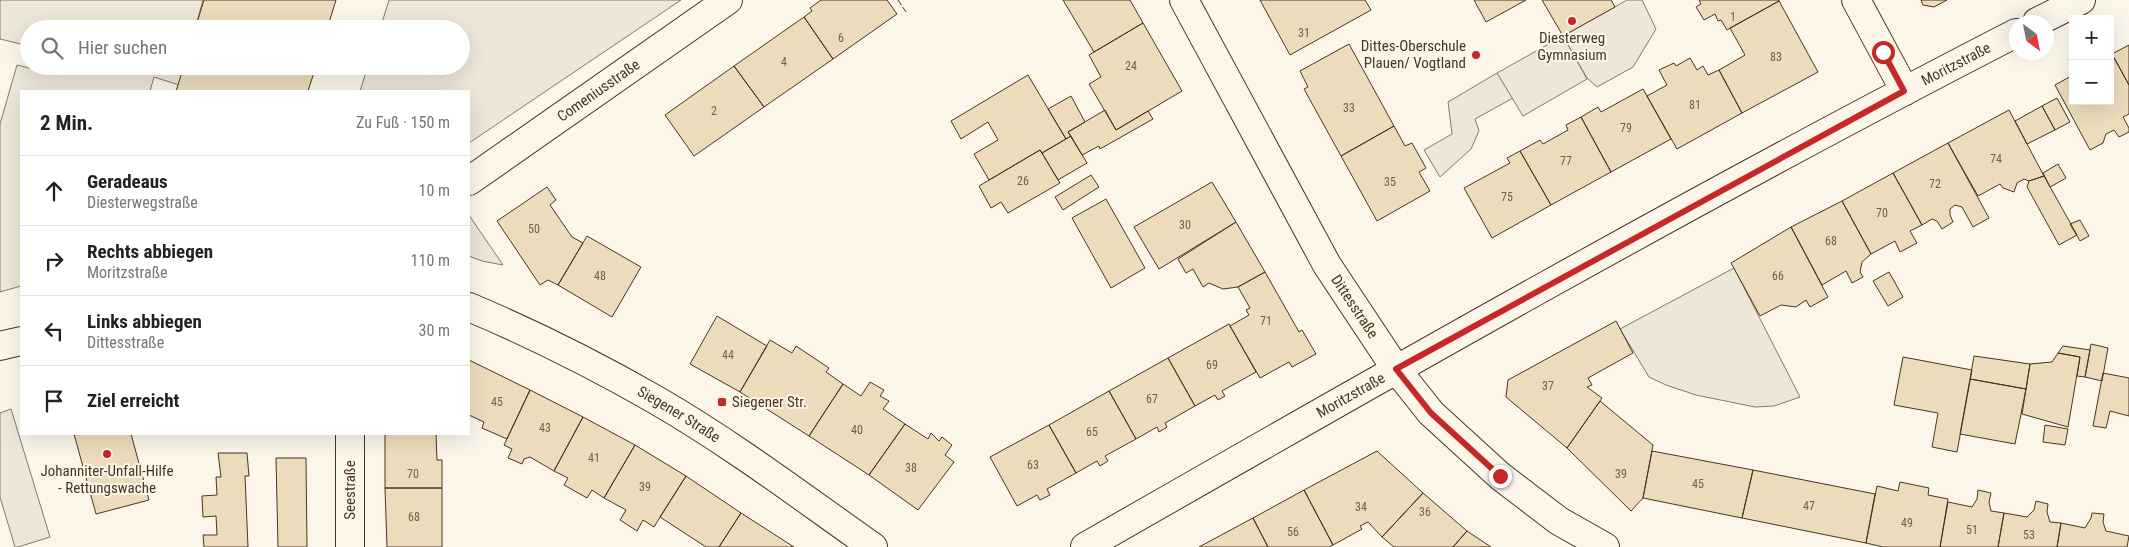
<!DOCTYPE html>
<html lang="de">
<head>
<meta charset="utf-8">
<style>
	body { margin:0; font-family:"Roboto Condensed",sans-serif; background:#f2f2f2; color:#222 }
	.controls { position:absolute; right:15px; top:15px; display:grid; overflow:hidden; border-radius:0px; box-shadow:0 5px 20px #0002 }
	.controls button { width:45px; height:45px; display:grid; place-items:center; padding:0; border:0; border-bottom:1px solid #e0e0e0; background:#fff; color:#222; font:25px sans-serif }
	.compass { position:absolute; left:2009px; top:15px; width:45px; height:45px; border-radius:50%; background:#fff; box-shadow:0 5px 20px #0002; rotate:148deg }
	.stop { position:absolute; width:15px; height:15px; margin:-11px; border:4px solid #c62828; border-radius:50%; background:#fff }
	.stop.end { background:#c62828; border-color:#fff; box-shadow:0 1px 5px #0008 }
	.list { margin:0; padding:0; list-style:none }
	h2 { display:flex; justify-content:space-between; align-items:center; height:65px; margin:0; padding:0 20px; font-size:21px }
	h2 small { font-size:16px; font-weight:400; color:#767676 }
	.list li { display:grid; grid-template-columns:32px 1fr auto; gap:15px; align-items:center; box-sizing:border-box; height:70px; padding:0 20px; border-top:1px solid #e0e0e0 }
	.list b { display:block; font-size:19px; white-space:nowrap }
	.list p { margin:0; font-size:16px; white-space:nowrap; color:#767676 }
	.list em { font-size:16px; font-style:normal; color:#767676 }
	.icon { flex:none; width:28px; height:28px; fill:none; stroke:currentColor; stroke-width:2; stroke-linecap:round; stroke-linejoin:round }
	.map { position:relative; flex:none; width:2129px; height:547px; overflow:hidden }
	.search { position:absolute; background:#fff; box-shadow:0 5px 20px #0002; left:20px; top:20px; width:450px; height:55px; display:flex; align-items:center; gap:12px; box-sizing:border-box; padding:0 18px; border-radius:28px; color:#767676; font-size:19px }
	.panel { position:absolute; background:#fff; box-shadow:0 5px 20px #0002; left:20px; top:90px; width:450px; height:345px; border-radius:0px }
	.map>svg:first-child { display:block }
	.green { fill:#ede6d9; stroke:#887966 }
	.parking { fill:#ede7d9; stroke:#887966 }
	.building { fill:#ecdcbc; stroke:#4a3520 }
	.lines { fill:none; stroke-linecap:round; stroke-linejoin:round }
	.minor-casing { stroke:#4a3520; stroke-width:30 }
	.major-casing { stroke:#4a3520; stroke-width:30 }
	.minor { stroke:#fbf6e9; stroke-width:28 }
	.major { stroke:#fbf6e9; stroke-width:28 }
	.fence { stroke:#4a3520; stroke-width:1; stroke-dasharray:6 2.5; stroke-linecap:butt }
	.route { stroke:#c62828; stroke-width:6 }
	.poi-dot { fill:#c62828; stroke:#fbf6e9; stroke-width:2 }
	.labels { text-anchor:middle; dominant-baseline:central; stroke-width:4; stroke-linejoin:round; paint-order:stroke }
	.number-label { font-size:12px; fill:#725f47 }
	.poi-label { font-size:15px; fill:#4a3520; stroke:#fbf6e9 }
	.street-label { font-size:15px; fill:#4a3520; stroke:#fbf6e9 }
</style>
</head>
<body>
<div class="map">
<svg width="2129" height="547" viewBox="0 0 2129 547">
	<rect width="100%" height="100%" fill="#fbf6e9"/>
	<path class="green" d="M389,0H681L469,143V91H360L368,66H461V29H380Z
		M1627,0H1642L1656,29L1633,67L1597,87L1587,78L1563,36Z
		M1497,73L1513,98L1475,119L1479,131L1471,149L1440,177L1424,150L1452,134L1448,102Z
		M469,215L503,265L482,261L469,256Z"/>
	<path class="parking" d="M0,0H203L195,29H29V46L0,39Z
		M1563,36L1587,79L1523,116L1497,73Z
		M17,65L37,70L38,66H184L179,85L154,77L150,91H21V286L0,292V124Z
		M1734,268L1800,397L1774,406L1755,407L1696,395L1666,385L1649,377L1620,329Z
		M11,409L50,537L18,547H15L0,497V413Z"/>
	<path class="building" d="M204,0H336L327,29H195Z
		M821,0H887L897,14L833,59L804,17L812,11L810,8Z
		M1063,0H1130L1143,23L1094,52Z
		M1260,0H1365L1371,10L1290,55Z
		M1474,0H1526L1486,22Z
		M1542,0H1611L1615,7L1563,36Z
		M1699,0H1779V1L1727,30L1721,20L1718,21L1715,14L1704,20L1696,7L1701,4Z
		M1921,0H1947L1934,7L1923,5Z
		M1779,1L1818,72L1742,113L1719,70L1745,55L1730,28Z
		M804,17L833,59L764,107L734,66Z
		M1143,23L1182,91L1116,130L1089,84L1101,77L1089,55Z
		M1349,44L1394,126L1341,156L1304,89L1308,87L1300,71Z
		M2129,45V85L2112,54Z
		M2112,54L2129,85V114L2123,117L2129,128V132L2119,137L2114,130L2106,134L2103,143L2090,150L2055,85L2073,75V101H2110V55Z
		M1690,58L1697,70L1703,66L1708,75L1719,70L1742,113L1677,149L1647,96L1667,85L1659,70L1674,63L1676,66Z
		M184,66H316L308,91H176Z
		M734,66L764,107L694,156L665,115Z
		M1028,75L1066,139L1042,153L1040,150L989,180L974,154L998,140L988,122L961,139L951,121Z
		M1643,89L1671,139L1611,172L1581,117L1598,107L1601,112Z
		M1071,96L1085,122L1068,132L1071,136L1066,139L1048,109Z
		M2057,98L2070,122L2055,130L2042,106Z
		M2042,106L2055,130L2027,144L2015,121Z
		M1105,110L1116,130L1148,111L1153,119L1100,149L1099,146L1082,155L1068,132Z
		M2009,110L2044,176L2029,181L2024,179L2017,183L2014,192L2003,188L2000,184L1978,196L1948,143Z
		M1581,117L1611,172L1551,205L1520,151L1540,140L1543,144L1568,130L1566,125Z
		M1394,126L1405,146L1412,143L1426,168L1419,172L1430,191L1377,221L1341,156Z
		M1071,136L1087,163L1058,180L1042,153Z
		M1948,143L1989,218L1973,227L1962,207L1955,205L1950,209V215L1953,222L1942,229L1937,221L1932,219L1922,225L1893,173Z
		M1040,150L1060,183L1008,213L1001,202L991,208L979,186Z
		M1520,151L1551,205L1492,238L1464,188L1510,163L1507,158Z
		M2058,164L2066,178L2050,187L2043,173Z
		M1893,173L1922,225L1910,231L1917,243L1900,252L1895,241L1871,254L1842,201Z
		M1091,175L1099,187L1063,210L1055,197Z
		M2044,176L2077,235L2059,245L2027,187L2029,181Z
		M1212,182L1236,222L1159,269L1134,227Z
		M547,187L556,200L550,205L572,237L583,243L558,285L548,280L540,285L497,221Z
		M1106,199L1145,268L1111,288L1072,218Z
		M1842,201L1871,254L1862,262L1860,272L1863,277L1852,283L1846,271L1822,285L1791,227Z
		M2080,220L2089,236L2080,241L2070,224Z
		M1236,222L1265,272L1238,287L1223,289L1209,283L1203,287L1193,269L1186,273L1178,259Z
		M1791,227L1828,297L1810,307L1806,300L1796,307L1781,305L1760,316L1731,263Z
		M587,236L641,267L612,317L558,285Z
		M1265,272L1299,332L1302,330L1316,354L1292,367L1289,362L1260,378L1230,326L1249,315L1246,310L1250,308L1238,287Z
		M1889,272L1903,297L1888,306L1873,281Z
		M717,316L767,346L740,392L690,364Z
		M1616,321L1633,353L1588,378L1592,385L1587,387L1602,398L1567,448L1506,397L1508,380Z
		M1229,324L1256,372L1222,391L1225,396L1218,400L1215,395L1195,406L1168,358Z
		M770,340L792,353L796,346L829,368L826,372L843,384L809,436L740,392Z
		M2091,344L2108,348L2102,381L2085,377Z
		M2063,346L2090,350L2085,377L2077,376L2080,357L2058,353Z
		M2058,353L2080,357L2068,427L2022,414L2030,364L2052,362Z
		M1974,356L2030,364L2026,389L1970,379Z
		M1903,357L1972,370L1957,452L1932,447L1938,413L1894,405Z
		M1168,358L1195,406L1165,423L1167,427L1159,432L1157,427L1136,439L1109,391Z
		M469,360L530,390L507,439L482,428L484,422L469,415Z
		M2103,373L2129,378V416L2110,411L2106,428L2093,426Z
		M1970,379L2026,389L2015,444L1960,434Z
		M870,382L884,390L880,396L889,401L883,409L905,424L869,475L809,436L843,384L861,396Z
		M530,390L583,417L554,471L530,457L524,459L522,464L508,458L512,449L504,445Z
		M1109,391L1136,439L1105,456L1108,461L1100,466L1097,461L1076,473L1049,425Z
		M1600,401L1653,445L1643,498L1631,511L1567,448Z
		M583,417L635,445L604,498L592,490L587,498L564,485L568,478L554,471Z
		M905,424L928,439L931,433L939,441L942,437L952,445L945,455L954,462L918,510L869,475Z
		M1049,425L1076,473L1047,489L1050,495L1040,500L1037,495L1017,506L990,457Z
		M2045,425L2068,429L2065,445L2043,442Z
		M74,434H131L149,500L96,514Z
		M385,434H436L437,460H442V488H385Z
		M635,445L686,476L654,527L643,520L637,531L620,520L626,510L604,498Z
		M1377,451L1423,493L1382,537L1368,522L1360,526L1362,529L1333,545L1304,490Z
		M1652,451L1753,470L1742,518L1643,498Z
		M218,453H247L249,476H245L248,547H204L203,535H217L216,516L203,517L202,496L217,495L216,477H221Z
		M276,458H306L307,547H278Z
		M1753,470L1875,494L1866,543L1742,518Z
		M686,476L741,513L719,547H706L660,517Z
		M1900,482L1929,488L1928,495L1948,499L1940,547H1883L1866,543L1877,486L1898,491Z
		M385,488H442V547H387Z
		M1304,490L1333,545L1329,547H1268L1253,518Z
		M1978,490L1991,493L1989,502L1991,511L2004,513L1998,547H1940L1948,502L1972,507L1977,499Z
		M1423,493L1467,531L1453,547H1394L1382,537Z
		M2036,501L2048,504L2047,512L2050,522L2061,523L2057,547H1998L2004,513L2027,517L2034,510Z
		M741,513L794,547H719Z
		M2092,513L2104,514L2103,522L2106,531L2129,536L2127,547H2057L2061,523L2085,528L2091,518Z
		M1253,518L1268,547H1199Z
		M1467,531L1491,547H1453Z"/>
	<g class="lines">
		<defs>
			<g id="minor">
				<path id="s1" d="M1184,0L1327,265L1396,369L1431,413L1500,476L1559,521L1605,547"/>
				<path d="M1856,0L1905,91"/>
				<path d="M2037,22L2081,0"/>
				<path id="s2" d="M469,181L728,0"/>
				<path d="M350,547V434"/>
				<path id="s3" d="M1085,547C1392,371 1701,195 2016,33"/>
			</g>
			<g id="major">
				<path id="s4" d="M469,307C533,334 595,365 656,400C732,444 802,497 873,547"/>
				<path d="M0,346L21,341"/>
			</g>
		</defs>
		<use href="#minor" class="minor-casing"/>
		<use href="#major" class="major-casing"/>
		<use href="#minor" class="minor"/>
		<use href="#major" class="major"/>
		<path class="fence" d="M898,0L906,12"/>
	</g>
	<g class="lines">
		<path class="route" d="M1500,476L1431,413L1396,369L1904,91L1883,52"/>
	</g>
	<g class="poi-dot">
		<circle cx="1572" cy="21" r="5"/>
		<circle cx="1476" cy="55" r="5"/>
		<rect x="717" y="397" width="10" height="10" rx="2.5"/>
		<circle cx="107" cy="454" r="5"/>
	</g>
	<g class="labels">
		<g class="number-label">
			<text x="1733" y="17">1</text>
			<text x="1304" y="33">31</text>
			<text x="841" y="38">6</text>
			<text x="1776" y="57">83</text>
			<text x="784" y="62">4</text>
			<text x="1131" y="66">24</text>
			<text x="1695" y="105">81</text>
			<text x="1349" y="108">33</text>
			<text x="714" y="111">2</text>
			<text x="1626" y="128">79</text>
			<text x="1996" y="159">74</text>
			<text x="1566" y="161">77</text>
			<text x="1023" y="181">26</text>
			<text x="1390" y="182">35</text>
			<text x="1935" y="184">72</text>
			<text x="1507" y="197">75</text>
			<text x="1882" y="213">70</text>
			<text x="1185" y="225">30</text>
			<text x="534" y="229">50</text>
			<text x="1831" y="241">68</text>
			<text x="600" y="276">48</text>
			<text x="1778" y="276">66</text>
			<text x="1266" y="321">71</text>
			<text x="728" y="355">44</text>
			<text x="1212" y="365">69</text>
			<text x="1548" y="386">37</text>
			<text x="1152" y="399">67</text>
			<text x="497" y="402">45</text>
			<text x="545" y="428">43</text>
			<text x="857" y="430">40</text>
			<text x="1092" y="432">65</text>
			<text x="594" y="458">41</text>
			<text x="1033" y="465">63</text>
			<text x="911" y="468">38</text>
			<text x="413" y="474">70</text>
			<text x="1621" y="474">39</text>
			<text x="1698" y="484">45</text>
			<text x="645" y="487">39</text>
			<text x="1809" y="506">47</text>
			<text x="1361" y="507">34</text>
			<text x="1425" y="512">36</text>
			<text x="414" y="517">68</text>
			<text x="1907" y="523">49</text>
			<text x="1972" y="530">51</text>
			<text x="1293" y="532">56</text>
			<text x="2029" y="535">53</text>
		</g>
		<g class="poi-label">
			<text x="1572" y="38">Diesterweg<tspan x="1572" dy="17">Gymnasium</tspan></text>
			<text x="1466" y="46" text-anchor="end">Dittes-Oberschule<tspan x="1466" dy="17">Plauen/ Vogtland</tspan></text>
			<text x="732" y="402" text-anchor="start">Siegener Str.</text>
			<text x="107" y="471">Johanniter-Unfall-Hilfe<tspan x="107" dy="17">- Rettungswache</tspan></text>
		</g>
		<g class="street-label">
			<text stroke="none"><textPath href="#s3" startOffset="996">Moritzstraße</textPath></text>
			<text stroke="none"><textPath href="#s2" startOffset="158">Comeniusstraße</textPath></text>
			<text stroke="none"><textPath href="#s1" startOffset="351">Dittesstraße</textPath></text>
			<text stroke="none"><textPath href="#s3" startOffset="306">Moritzstraße</textPath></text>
			<text stroke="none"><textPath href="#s4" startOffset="236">Siegener Straße</textPath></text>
			<text transform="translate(350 490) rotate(-90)">Seestraße</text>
		</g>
	</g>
</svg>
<div class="controls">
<button>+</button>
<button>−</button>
</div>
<svg class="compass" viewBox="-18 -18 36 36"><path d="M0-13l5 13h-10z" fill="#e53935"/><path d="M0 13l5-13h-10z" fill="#767676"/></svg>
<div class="stop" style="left:1883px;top:52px"></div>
<div class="stop end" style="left:1500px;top:476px"></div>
<div class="search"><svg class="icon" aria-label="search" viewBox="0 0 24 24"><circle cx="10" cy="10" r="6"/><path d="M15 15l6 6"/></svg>Hier suchen</div>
<section class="panel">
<h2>2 Min.<small>Zu Fuß · 150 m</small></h2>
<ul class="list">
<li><svg class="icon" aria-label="ahead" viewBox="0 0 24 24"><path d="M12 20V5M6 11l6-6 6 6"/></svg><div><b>Geradeaus</b><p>Diesterwegstraße</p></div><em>10 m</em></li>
<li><svg class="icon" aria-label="right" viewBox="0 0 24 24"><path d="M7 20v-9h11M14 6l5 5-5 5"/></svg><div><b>Rechts abbiegen</b><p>Moritzstraße</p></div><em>110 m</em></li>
<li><svg class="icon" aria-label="left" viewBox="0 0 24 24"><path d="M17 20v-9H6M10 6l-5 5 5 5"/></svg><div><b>Links abbiegen</b><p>Dittesstraße</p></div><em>30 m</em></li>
<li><svg class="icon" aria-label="arrive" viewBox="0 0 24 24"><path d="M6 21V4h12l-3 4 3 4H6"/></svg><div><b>Ziel erreicht</b></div></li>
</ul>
</section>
</div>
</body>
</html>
